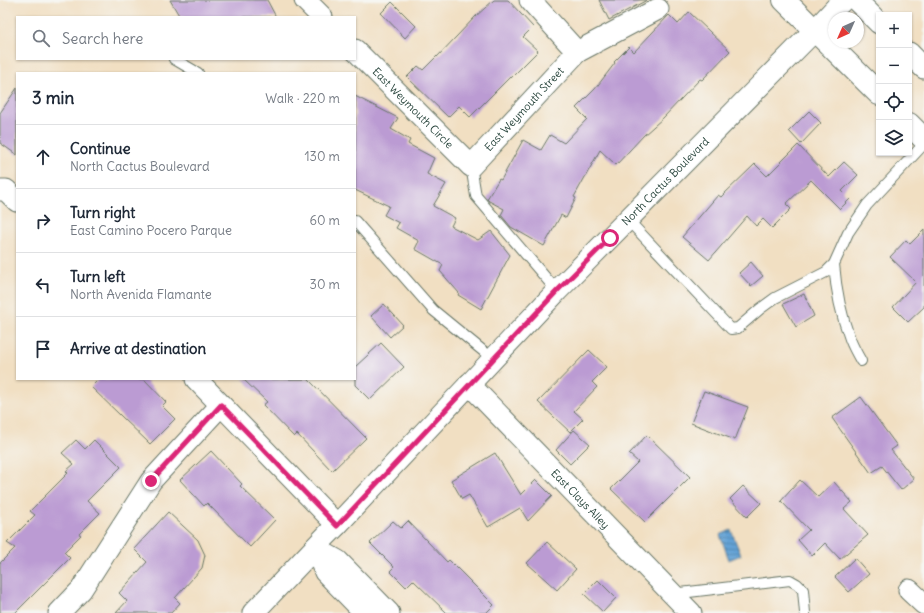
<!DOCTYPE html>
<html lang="en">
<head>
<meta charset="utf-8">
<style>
	body { margin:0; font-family:Delius,sans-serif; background:#f2f2f3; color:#1f2937 }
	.controls { position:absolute; right:12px; top:12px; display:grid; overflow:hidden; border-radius:0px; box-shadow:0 1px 3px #0004 }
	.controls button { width:36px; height:36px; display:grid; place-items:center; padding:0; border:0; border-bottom:1px solid #e0e1e3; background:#fff; color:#1f2937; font:20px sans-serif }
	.compass { position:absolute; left:828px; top:12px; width:36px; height:36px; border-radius:50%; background:#fff; box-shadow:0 1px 3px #0004; rotate:225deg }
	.stop { position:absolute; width:12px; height:12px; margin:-9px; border:3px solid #db2777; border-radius:50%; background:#fff }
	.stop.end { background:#db2777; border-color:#fff; box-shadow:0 1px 4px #0008 }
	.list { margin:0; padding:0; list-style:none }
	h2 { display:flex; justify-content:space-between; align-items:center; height:52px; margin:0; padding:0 16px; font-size:17px }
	h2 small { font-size:13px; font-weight:400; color:#747a83 }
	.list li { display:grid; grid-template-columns:26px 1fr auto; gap:12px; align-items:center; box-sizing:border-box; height:64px; padding:0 16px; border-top:1px solid #e0e1e3 }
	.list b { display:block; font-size:15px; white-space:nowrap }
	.list p { margin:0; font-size:13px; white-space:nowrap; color:#747a83 }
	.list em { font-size:13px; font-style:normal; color:#747a83 }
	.icon { flex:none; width:22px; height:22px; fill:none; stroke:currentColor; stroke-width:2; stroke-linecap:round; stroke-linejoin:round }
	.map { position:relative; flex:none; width:924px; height:613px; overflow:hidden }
	.search { position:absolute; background:#fff; box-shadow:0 1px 3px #0004; left:16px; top:16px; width:340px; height:44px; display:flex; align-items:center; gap:10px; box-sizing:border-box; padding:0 14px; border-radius:0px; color:#747a83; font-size:15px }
	.panel { position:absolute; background:#fff; box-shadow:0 1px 3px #0004; left:16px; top:72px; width:340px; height:308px; border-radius:0px }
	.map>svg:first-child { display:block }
	.water { fill:url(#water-rules); stroke:#417084 }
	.building { fill:#bb9bd3 }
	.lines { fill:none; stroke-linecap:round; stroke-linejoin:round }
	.service-casing { stroke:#687666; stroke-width:12 }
	.minor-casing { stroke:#687666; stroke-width:23 }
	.secondary-casing { stroke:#687666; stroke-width:24 }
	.service { stroke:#fff; stroke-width:10 }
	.minor { stroke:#fff; stroke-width:21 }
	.secondary { stroke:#fff; stroke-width:22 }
	.route { stroke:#db2777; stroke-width:5 }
	.labels { text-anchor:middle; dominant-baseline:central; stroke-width:3.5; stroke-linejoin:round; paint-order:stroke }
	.street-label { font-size:11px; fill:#1f3d34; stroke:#f6f6f2 }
</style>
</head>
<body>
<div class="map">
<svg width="924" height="613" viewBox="0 0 924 613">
	<defs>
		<pattern id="water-rules" width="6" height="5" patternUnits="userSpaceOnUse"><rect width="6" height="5" fill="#63a2d5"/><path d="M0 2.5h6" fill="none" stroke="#5185ae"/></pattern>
	</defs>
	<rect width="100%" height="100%" fill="#f6f6f2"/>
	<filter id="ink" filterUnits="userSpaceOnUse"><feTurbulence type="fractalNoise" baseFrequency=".025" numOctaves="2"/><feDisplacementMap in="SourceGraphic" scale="8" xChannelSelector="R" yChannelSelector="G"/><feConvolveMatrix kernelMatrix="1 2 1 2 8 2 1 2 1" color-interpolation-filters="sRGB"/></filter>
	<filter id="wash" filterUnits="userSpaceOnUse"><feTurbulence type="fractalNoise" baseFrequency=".012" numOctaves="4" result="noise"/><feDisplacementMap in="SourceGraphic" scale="16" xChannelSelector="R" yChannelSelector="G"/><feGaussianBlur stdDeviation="0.9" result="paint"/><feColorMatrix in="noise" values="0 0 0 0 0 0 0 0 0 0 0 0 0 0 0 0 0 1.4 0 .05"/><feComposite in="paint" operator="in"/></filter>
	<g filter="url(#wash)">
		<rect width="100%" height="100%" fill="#f1dfc2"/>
		<path class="water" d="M731,530L741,555L729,560L720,535Z"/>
		<g id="blocks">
			<path class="building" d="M170,0H267L276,17H180Z
				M494,0H508L533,27L523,37L538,51L511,78L510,77L470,117L459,106L448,117L407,77L418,66L423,70L437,56V57L476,16Z
				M599,0H647L609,20Z
				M392,2L416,26L405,38L381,13Z
				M689,12L730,51L702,80L700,79L663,118L644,135L616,165L600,150L574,197L576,198L566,218L561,215L544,246L511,227L501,215L504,209L489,201L487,199L499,179L501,180L523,140L541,150L550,135L564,143L587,119L576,108L595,89L615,63L614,62L629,47L634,52L669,15L678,24Z
				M17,88V155L0,143V113Z
				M355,96L398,118L391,129L410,140L408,144L434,158L427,174L446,184L433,206L455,218L451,226L478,240L491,231L510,255L481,309L458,295L459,293L440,271L443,265L415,249L419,241L396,228L399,223L384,215L389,206L355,190Z
				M809,111L821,123L801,144L789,131Z
				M798,145L829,177L844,162L858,175L842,191L850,199L840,209L811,180L786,204L791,209L772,228L763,219L756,226L747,216L709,260L682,237L718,195L721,197L755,164L767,176Z
				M924,230V307L908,322L893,307L916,282L890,257L906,240L910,244Z
				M751,262L763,276L751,286L739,273Z
				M804,294L814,316L796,327L783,304Z
				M384,304L403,325L390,337L371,316Z
				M381,343L404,367L370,400L355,385V367Z
				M589,350L607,367L592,382L597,387L574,411L583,419L570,432L538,402Z
				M99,379H144L166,402L162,406L175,419L150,444L91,387Z
				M243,379H308L366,438L332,471L297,434L294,437L263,405L267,402Z
				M704,391L748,407L735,440L691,423Z
				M861,397L897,446L891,450L914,479L901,490L882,466L871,473L832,418Z
				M574,430L590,444L570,464L556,450Z
				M647,435L690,477L645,522L611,489L638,462L629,454Z
				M76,440L85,449L94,440L121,467L87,501L100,513L79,534L81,535L64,552L70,558L15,613H0V563L15,548L7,543L35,515L30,511L68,473L66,471L74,464L62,453Z
				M211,451L242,484L240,486L275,520L250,547L207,503L204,506L180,480Z
				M495,453L521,495L536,480L552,496L528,521L520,508L488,527L469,495L462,499L451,480Z
				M800,480L818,497L834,482L852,502L844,509L868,535L840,559L825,543L812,556L798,540L809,530L781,501Z
				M743,486L761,503L747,517L730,499Z
				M168,512L198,540L205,555L202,568L175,598L180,603L171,613H116L127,601L119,593L147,562L134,549Z
				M393,521L401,528L408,521L447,562L449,560L494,605L486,613H447L413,580L406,587L390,571L394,567L370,543Z
				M547,542L576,569L557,590L527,563Z
				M855,558L869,574L849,592L835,577Z
				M598,580L616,598L603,612L584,594Z"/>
		</g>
	</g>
	<g filter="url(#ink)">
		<use href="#blocks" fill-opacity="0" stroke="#687666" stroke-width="1"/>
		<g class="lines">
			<defs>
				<path id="service" d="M174,59L198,73
					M471,166L476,196L557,291
					M628,220L731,329L738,328L760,309L775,298L826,272L834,264L848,233L867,205L924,144
					M355,221L433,310L493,359
					M834,264C836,290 841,315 850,339C853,347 857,354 861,361
					M672,594L790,580L797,584L803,590L805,613"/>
				<g id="minor">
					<path d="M305,0L322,17"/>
					<path d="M856,0L879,23"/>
					<path id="s1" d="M355,50L471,166L577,52L530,0"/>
					<path d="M577,52L658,9"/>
					<path d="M909,53L924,68"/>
					<path d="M0,190H6L17,201"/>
					<path d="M196,379L337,525"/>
					<path id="s2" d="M469,384L691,613"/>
					<path d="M909,590L924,604"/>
					<path d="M59,613L81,590L151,481L221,405"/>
					<path id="s3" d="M253,613L326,536L337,525L557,291L815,30L843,0"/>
					<path d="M365,613L325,572L315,548L338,561L389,613"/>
				</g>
				<path id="secondary" d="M784,0L879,94
					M909,124L924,139"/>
			</defs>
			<use href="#service" class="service-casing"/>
			<use href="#minor" class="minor-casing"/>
			<use href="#secondary" class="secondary-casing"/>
			<use href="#service" class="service"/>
			<use href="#minor" class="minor"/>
			<use href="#secondary" class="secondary"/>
		</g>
	</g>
	<g class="lines" filter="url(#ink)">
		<path class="route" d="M151,481L221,405L337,526L557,291L610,238"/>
	</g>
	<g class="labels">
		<g class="street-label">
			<text stroke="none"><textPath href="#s1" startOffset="82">East Weymouth Circle</textPath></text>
			<text stroke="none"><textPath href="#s1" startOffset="242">East Weymouth Street</textPath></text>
			<text stroke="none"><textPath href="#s3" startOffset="597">North Cactus Boulevard</textPath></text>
			<text stroke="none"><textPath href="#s2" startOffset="160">East Clays Alley</textPath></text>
		</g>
	</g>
</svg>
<div class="controls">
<button>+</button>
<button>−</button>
<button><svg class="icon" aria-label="locate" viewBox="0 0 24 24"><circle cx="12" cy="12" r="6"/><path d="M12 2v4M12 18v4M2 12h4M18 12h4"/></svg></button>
<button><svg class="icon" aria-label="layers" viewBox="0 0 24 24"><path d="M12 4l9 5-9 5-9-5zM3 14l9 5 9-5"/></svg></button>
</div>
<svg class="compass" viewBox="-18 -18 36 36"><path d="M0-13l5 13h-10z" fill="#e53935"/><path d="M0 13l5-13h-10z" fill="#747a83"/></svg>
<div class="stop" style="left:610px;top:238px"></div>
<div class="stop end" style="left:151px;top:481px"></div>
<div class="search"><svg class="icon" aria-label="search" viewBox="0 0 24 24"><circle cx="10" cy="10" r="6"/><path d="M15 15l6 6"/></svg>Search here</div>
<section class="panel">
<h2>3 min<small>Walk · 220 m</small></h2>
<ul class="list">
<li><svg class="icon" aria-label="ahead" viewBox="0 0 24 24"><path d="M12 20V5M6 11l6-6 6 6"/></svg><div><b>Continue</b><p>North Cactus Boulevard</p></div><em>130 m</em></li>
<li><svg class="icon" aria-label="right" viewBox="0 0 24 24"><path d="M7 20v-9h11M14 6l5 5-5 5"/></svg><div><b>Turn right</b><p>East Camino Pocero Parque</p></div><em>60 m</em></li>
<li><svg class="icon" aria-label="left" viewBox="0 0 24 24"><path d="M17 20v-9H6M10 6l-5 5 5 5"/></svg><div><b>Turn left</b><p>North Avenida Flamante</p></div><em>30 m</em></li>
<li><svg class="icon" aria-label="arrive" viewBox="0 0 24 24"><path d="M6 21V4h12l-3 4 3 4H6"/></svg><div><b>Arrive at destination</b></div></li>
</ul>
</section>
</div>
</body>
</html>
